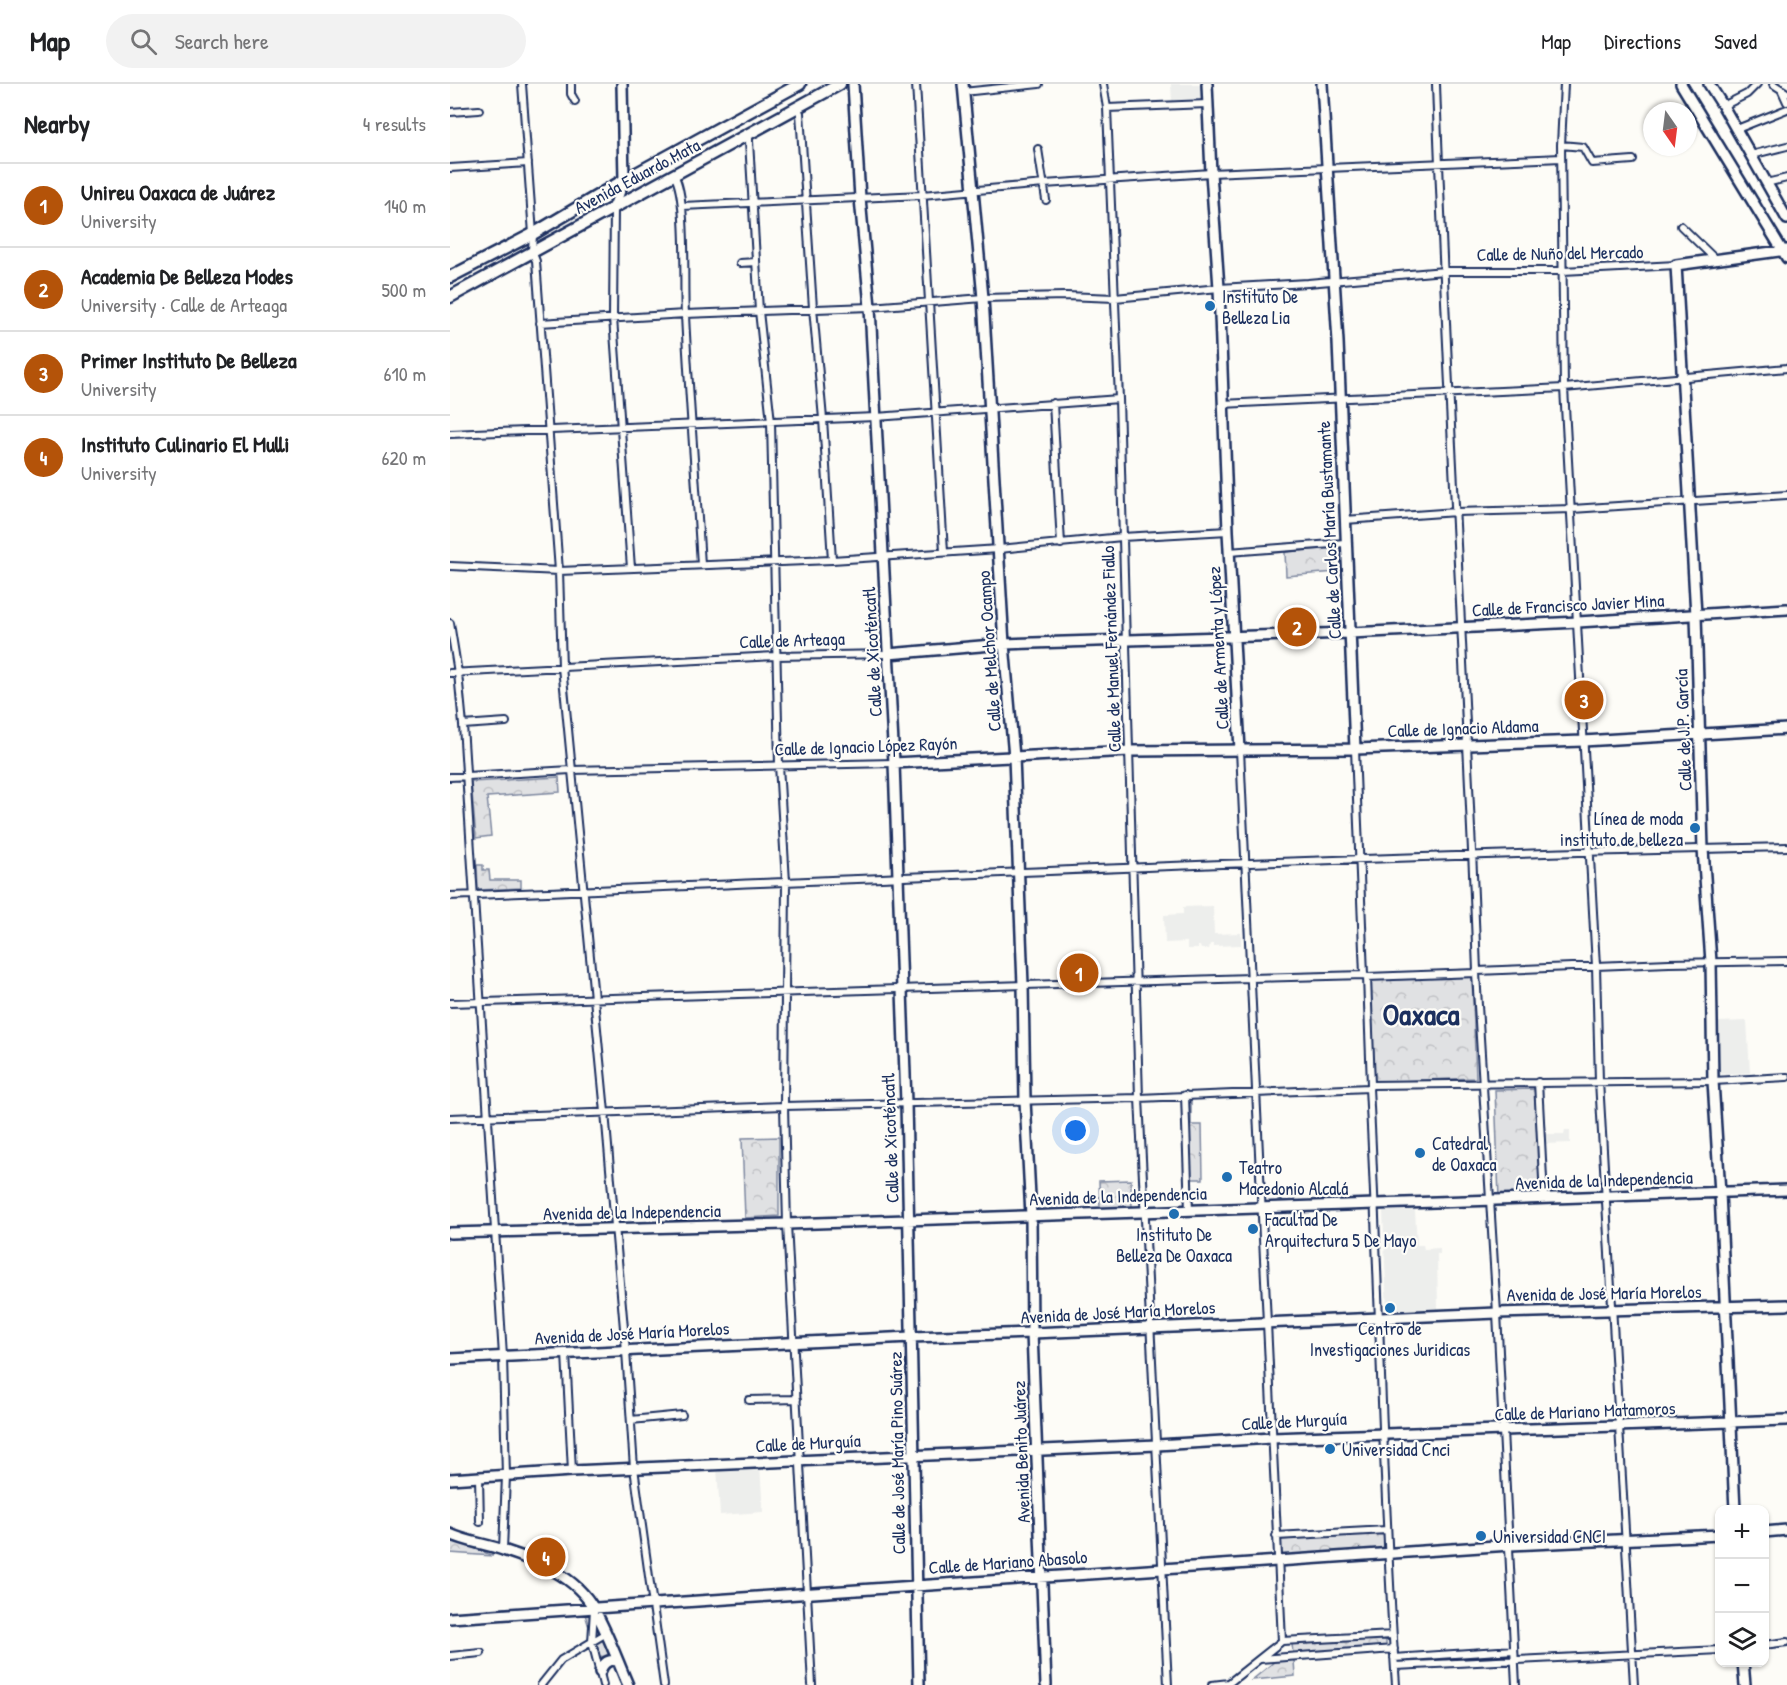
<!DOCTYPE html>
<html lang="en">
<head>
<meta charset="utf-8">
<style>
	body { margin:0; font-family:"Patrick Hand",sans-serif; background:#f2f2f2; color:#202124 }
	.controls { position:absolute; right:18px; bottom:18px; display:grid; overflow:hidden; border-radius:12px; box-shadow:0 2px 4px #0004 }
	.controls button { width:54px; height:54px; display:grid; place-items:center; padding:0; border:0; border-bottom:2px solid #e0e0e0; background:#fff; color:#202124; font:30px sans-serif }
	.compass { position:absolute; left:1193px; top:18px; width:54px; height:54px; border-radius:50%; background:#fff; box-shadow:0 2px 4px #0004; rotate:166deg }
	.you { position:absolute; left:626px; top:1047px; width:21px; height:21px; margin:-15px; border:4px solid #fff; border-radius:50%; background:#1a73e8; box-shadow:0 0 0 9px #1a73e833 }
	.badge { display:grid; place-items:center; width:39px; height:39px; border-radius:50%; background:#b45309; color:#fff; font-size:20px; font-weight:700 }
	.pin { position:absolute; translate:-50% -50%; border:3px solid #fff; box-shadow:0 2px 6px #0006 }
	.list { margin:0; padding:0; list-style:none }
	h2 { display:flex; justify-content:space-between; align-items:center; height:78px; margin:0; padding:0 24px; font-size:26px }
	h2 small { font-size:20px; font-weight:400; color:#757577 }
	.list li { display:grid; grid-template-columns:39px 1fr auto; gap:18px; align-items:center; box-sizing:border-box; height:84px; padding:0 24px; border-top:2px solid #e0e0e0 }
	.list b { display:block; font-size:22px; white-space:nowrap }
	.list p { margin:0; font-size:20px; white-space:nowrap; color:#757577 }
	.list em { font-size:20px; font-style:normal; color:#757577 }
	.icon { flex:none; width:33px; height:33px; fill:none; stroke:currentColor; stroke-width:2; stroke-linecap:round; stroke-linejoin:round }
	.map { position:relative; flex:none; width:1337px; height:1601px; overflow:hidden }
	header { display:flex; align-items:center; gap:36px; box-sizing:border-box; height:84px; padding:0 30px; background:#fff; border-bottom:2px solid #e0e0e0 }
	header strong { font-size:28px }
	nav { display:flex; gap:33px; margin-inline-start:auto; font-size:21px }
	.search { width:420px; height:54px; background:#f2f2f2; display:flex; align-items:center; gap:15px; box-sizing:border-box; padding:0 21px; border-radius:33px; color:#757577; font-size:22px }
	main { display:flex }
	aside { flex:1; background:#fff }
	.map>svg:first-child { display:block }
	.built { fill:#edeeec }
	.forest { fill:url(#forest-crowns); stroke:#7e88a0; stroke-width:1.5 }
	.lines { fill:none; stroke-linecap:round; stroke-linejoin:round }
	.street-casing { stroke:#1b2f5e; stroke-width:10 }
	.secondary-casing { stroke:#1b2f5e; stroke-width:14 }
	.primary-casing { stroke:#1b2f5e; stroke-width:15 }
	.street { stroke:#fdfcf7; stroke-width:6 }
	.secondary { stroke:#fdfcf7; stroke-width:9 }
	.primary { stroke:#fdfcf7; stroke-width:10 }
	.poi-dot { fill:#1f6fb2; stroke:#fdfcf7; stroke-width:2 }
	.labels { text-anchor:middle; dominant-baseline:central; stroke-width:4.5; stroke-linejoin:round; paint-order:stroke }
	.street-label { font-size:18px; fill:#1b2f5e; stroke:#fdfcf7 }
	.poi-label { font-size:18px; fill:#1b2f5e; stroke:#fdfcf7; text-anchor:start }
	.town-label { font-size:30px; font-weight:bold; fill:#1b2f5e; stroke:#fdfcf7 }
</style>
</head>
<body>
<header>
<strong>Map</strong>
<div class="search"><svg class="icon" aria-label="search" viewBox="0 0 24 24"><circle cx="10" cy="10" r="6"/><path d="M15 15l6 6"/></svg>Search here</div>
<nav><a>Map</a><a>Directions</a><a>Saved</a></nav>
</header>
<main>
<aside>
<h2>Nearby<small>4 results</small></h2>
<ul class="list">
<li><span class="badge">1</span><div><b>Unireu Oaxaca de Juárez</b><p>University</p></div><em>140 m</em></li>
<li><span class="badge">2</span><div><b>Academia De Belleza Modes</b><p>University · Calle de Arteaga</p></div><em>500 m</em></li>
<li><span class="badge">3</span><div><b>Primer Instituto De Belleza</b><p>University</p></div><em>610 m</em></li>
<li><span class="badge">4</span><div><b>Instituto Culinario El Mulli</b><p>University</p></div><em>620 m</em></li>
</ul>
</aside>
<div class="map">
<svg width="1337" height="1601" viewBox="0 0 1337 1601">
	<defs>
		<pattern id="forest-crowns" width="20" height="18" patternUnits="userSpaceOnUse" patternTransform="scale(1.5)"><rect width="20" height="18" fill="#e0e1e3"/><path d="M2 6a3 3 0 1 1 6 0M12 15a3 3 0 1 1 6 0" fill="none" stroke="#c0c1c5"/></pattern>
	</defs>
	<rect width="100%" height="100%" fill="#fdfcf7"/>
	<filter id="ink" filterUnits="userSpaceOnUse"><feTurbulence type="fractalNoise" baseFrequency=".0167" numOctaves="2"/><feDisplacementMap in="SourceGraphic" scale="12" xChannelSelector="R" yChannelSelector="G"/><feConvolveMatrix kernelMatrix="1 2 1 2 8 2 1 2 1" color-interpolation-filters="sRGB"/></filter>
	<g filter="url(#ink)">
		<path class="built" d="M721,0H751V16L722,18Z
			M763,822L764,850L791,849V861L764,862V860H760L759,865H751L750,862H748V865H737V858L715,859L714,831L733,830V823Z
			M1297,937L1300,989L1269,990L1267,938Z
			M1115,1046H1120V1059L1095,1060V1050H1114Z
			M965,1126L967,1161H973L974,1165L990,1164V1170H987L988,1225L937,1228L933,1127Z
			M310,1381L313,1428L270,1431L267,1384Z"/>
		<path class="forest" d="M884,464L886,488L836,492L835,468Z
			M109,693L110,708L37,713L41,752L26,754L21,698Z
			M27,781H33V786H39L40,796H71V804L28,806Z
			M1022,892L1026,994L923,998L919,896Z
			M1086,1005L1090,1112L1049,1114L1045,1006Z
			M733,1016H741V1041H752L753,1095H742L743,1121H736Z
			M329,1053V1132L295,1134L292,1054Z
			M681,1096L682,1123L650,1124L649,1097Z
			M933,1447L935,1468L832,1475L831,1456Z
			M0,1454L43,1472L0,1469Z
			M144,1524L159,1573L148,1572L134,1527Z
			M936,1555V1564L843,1570L842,1560Z
			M844,1576L845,1592L802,1596L824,1578Z"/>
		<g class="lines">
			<defs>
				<path id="street" d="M72,0L83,150L82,167L86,177L109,487L112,583L155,1028L176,1267L184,1384L214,1601
					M121,0V10L125,17
					M466,0L494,468
					M653,0L657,24L669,315L689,1014L718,1601
					M986,0C996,296 1016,591 1027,887L1026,889L1047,1229L1066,1601
					M1114,0L1111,61L1114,304L1146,882L1149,997L1184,1601
					M1323,0L1337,9
					M1332,7L1337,18
					M513,8L589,0
					M1273,22L1297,10L1307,0
					M347,23L350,29L363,224L373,335L382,476
					M657,24L757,20
					M0,28L29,26
					M1287,45L1337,25
					M297,52L299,57L309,227L321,338L329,681L336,798L334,1022L337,1140L362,1601
					M1111,61L1133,63L1142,79L1183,76
					M588,65L596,116
					M1301,71L1337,62
					M0,84L78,79
					M224,91C238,113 233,200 235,231C239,314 246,397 251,481
					M1316,99L1337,94
					M232,122L472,111L594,100L761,89L1111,74
					M164,123L163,234L181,484
					M1231,142L1265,175
					M290,179L306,178
					M90,239L235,230L420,223L533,214L616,212L665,214L769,204L858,199L994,187H1113L1226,181
					M603,319L611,460
					M772,320L1114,304L1337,284
					M0,350L426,333L669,315
					M895,436L1006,428L1122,425L1337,411
					M779,468L895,459
					M0,482L109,487L382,476L549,465L672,453L778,447
					M0,539L8,589L13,641L53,1272L56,1392L53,1466
					M0,589L326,572L438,570
					M13,641L56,638
					M905,665L914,891
					M0,693L121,686L444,679
					M0,812C446,794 891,772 1337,763
					M1027,887L1219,879L1337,877
					M917,893L921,1001
					M0,919L801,894L914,891L917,893L1026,889
					M1088,998L1094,1114
					M919,1004C930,1203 932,1402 946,1601
					M735,1011L739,1127
					M0,1034L334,1022L689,1014L919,1004L921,1001L1263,997L1337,993
					M116,1269L122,1387
					M299,1316L347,1315
					M181,1336L232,1331
					M29,1393L30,1438
					M826,1452L937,1446
					M144,1525L142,1558L153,1601
					M832,1557L943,1551
					M1314,1561L1337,1558
					M0,1572L31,1569
					M944,1574L1064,1566
					M810,1575L944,1565
					M945,1582L1270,1566
					M91,1601L111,1576L155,1550
					M762,1601L779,1599L832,1557L790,666"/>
				<path id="secondary" d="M403,0L410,114L420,223L444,679L456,1019L469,1601
					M513,0L533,214L554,560L564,673L573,901L575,1016L581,1132L582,1249L596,1601
					M757,0L761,89L769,204L778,447L790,666
					M872,0L888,258L905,665
					M1231,0L1337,174
					M1259,0L1273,22L1337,135
					M164,123L174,96L172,0
					M438,570L554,560L900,549L1128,538L1337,525
					M444,679L680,667L905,665L1133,657L1337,645
					M0,1149L337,1140L1337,1106
					M0,1275L461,1253L582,1249L1047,1229L1337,1221
					M0,1395L122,1387L707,1361L822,1354L1337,1336
					M1285,1426L1270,1109L1263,997L1261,878L1253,765L1246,531L1226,181L1337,166
					M1314,1448L1337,1446
					M0,1450C17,1458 36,1460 53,1466C87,1477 126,1492 144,1525C158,1549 167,1576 178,1601
					M0,1534L1060,1461L1270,1451
					M1293,1578L1295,1601
					M150,1588C153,1579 158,1575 167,1577"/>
				<path id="primary" d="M0,193L83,150L174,96L350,0
					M0,213L390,0"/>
			</defs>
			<use href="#street" class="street-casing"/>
			<use href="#secondary" class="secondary-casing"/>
			<use href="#primary" class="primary-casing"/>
			<use href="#street" class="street"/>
			<use href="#secondary" class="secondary"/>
			<use href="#primary" class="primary"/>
		</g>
	</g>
	<g class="poi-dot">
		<circle cx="760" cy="222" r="6"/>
		<circle cx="1245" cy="744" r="6"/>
		<circle cx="970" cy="1069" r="6"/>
		<circle cx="777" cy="1093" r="6"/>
		<circle cx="724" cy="1130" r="6"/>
		<circle cx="803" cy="1145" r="6"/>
		<circle cx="940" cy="1224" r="6"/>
		<circle cx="880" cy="1365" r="6"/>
		<circle cx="1031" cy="1452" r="6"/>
	</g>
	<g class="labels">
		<g class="street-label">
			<text transform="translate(187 92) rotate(-28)">Avenida Eduardo Mata</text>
			<text transform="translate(1110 169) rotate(-1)">Calle de Nuño del Mercado</text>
			<text transform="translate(879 446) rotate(-93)">Calle de Carlos María Bustamante</text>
			<text transform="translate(1118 521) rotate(-3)">Calle de Francisco Javier Mina</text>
			<text transform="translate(342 556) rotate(-2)">Calle de Arteaga</text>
			<text transform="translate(768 564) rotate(-93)">Calle de Armenta y López</text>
			<text transform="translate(661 565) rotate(-92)">Calle de Manuel Fernández Fiallo</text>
			<text transform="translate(539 567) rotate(-94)">Calle de Melchor Ocampo</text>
			<text transform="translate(422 568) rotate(-93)">Calle de Xicoténcatl</text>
			<text transform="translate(1013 644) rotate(-2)">Calle de Ignacio Aldama</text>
			<text transform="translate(1233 646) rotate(-92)">Calle de J.P. García</text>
			<text transform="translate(416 662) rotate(-2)">Calle de Ignacio López Rayón</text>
			<text transform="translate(440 1054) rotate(-92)">Calle de Xicoténcatl</text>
			<text transform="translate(1154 1096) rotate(-2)">Avenida de la Independencia</text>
			<text transform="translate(668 1112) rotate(-2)">Avenida de la Independencia</text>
			<text transform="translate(182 1128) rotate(-1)">Avenida de la Independencia</text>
			<text transform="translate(1154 1209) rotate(-1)">Avenida de José María Morelos</text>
			<text transform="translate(668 1228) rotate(-3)">Avenida de José María Morelos</text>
			<text transform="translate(182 1249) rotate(-3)">Avenida de José María Morelos</text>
			<text transform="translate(1135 1327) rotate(-2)">Calle de Mariano Matamoros</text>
			<text transform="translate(844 1337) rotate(-3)">Calle de Murguía</text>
			<text transform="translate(358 1359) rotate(-3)">Calle de Murguía</text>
			<text transform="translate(571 1368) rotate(-92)">Avenida Benito Juárez</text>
			<text transform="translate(447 1369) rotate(-91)">Calle de José María Pino Suárez</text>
			<text transform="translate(558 1478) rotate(-4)">Calle de Mariano Abasolo</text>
		</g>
		<g class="poi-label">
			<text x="772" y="212">Instituto De<tspan x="772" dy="21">Belleza Lia</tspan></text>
			<text x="1233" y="734" text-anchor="end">Línea de moda<tspan x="1233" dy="21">instituto de belleza</tspan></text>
			<text x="982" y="1059">Catedral<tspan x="982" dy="21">de Oaxaca</tspan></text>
			<text x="789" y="1083">Teatro<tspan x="789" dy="21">Macedonio Alcalá</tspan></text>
			<text x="815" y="1135">Facultad De<tspan x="815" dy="21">Arquitectura 5 De Mayo</tspan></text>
			<text x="724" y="1150" text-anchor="middle">Instituto De<tspan x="724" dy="21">Belleza De Oaxaca</tspan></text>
			<text x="940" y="1244" text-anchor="middle">Centro de<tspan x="940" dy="21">Investigaciones Juridicas</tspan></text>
			<text x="892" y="1365">Universidad Cnci</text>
			<text x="1043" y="1452">Universidad CNCI</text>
		</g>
		<g class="town-label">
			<text x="971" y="930">Oaxaca</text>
		</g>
	</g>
</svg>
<div class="controls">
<button>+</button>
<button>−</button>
<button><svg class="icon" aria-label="layers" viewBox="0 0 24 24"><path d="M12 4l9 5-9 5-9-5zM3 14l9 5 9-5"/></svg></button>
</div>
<svg class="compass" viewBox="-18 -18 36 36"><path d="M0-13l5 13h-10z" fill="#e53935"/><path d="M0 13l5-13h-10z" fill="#757577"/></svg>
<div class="you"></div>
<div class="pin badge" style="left:629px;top:889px">1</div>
<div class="pin badge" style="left:847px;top:543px">2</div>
<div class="pin badge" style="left:1134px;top:616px">3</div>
<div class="pin badge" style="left:96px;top:1473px">4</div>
</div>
</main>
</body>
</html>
